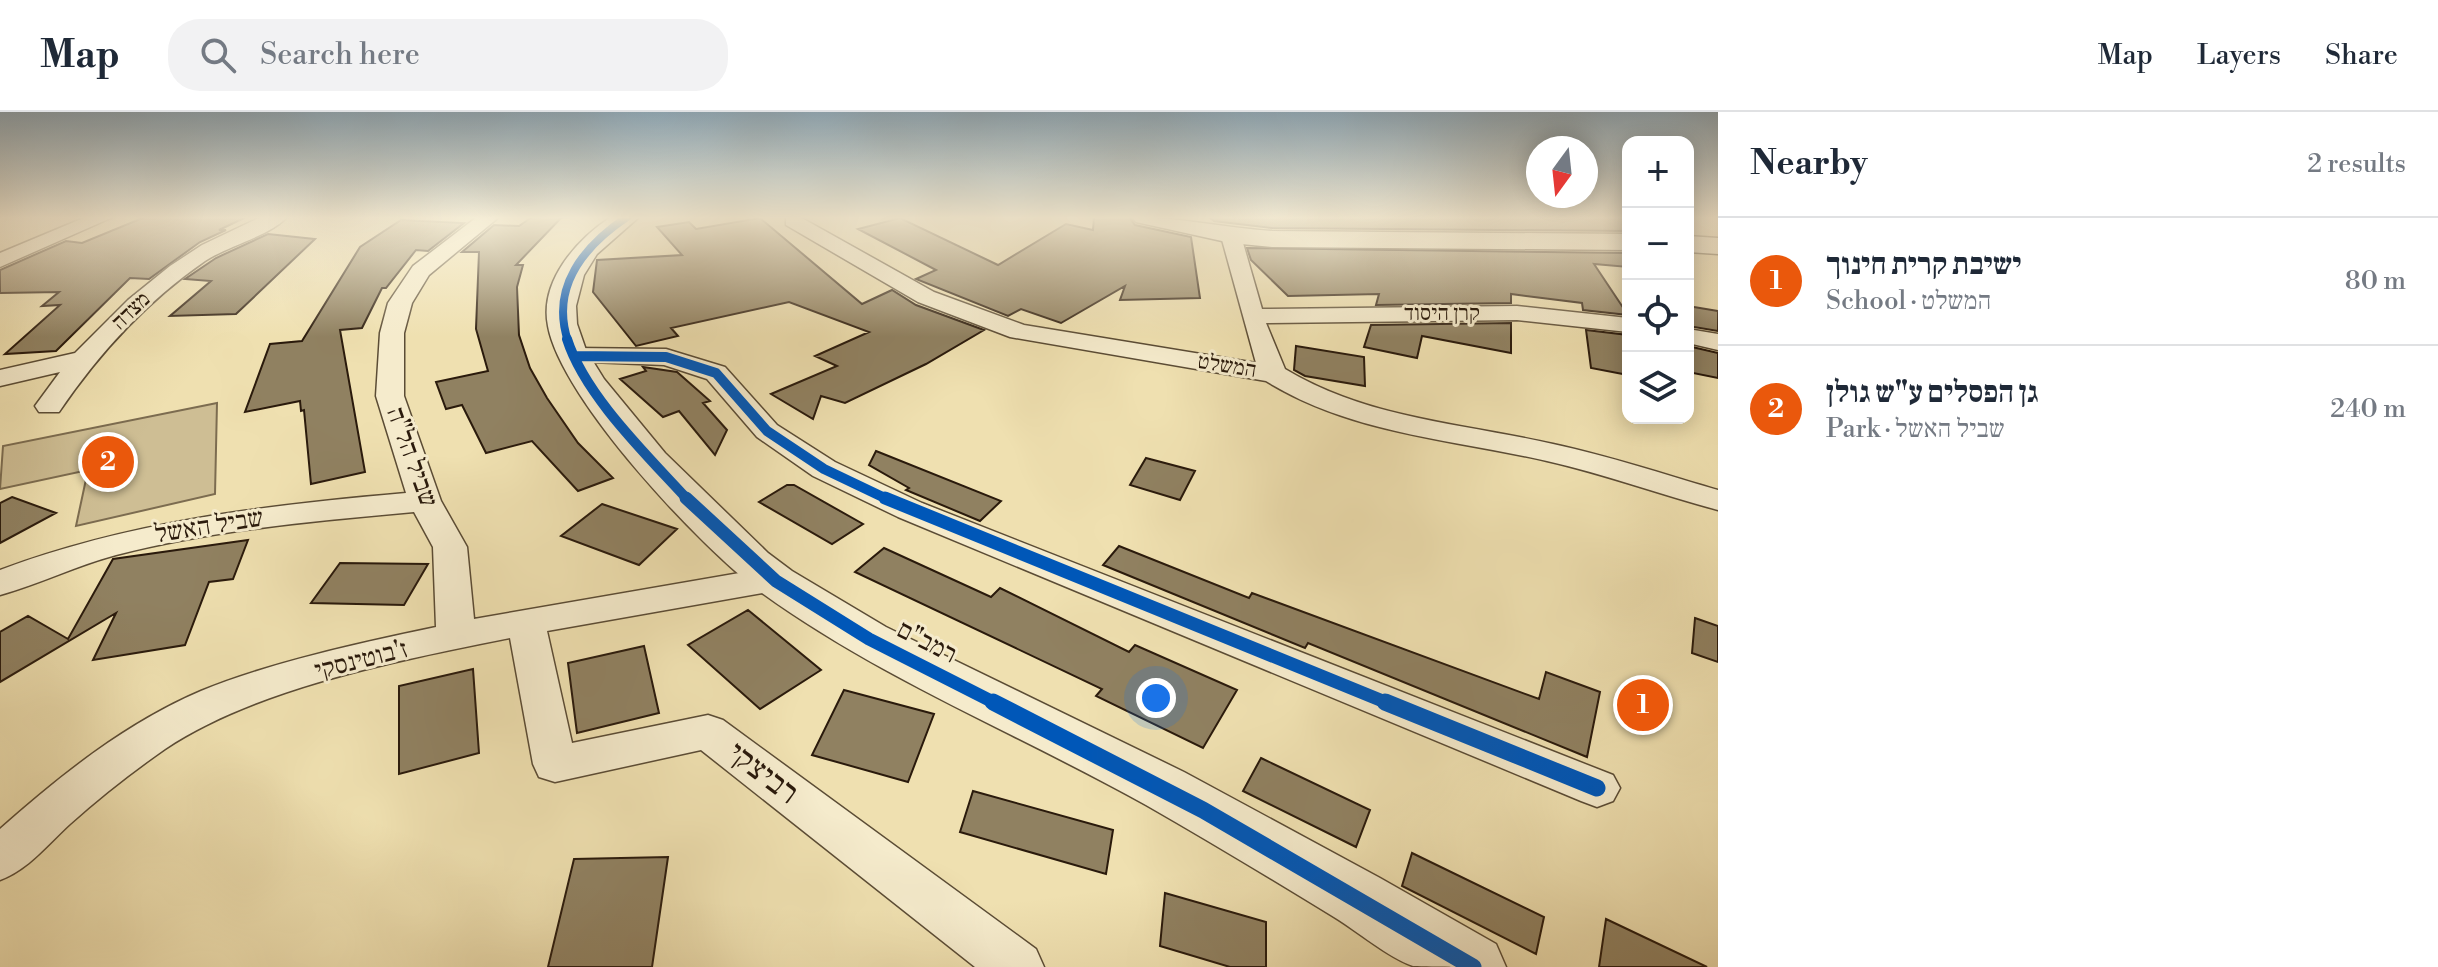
<!DOCTYPE html>
<html lang="en">
<head>
<meta charset="utf-8">
<style>
	body { margin:0; font-family:"Libre Bodoni","Frank Ruhl Libre",serif; background:#f2f2f3; color:#1f2937 }
	.controls { position:absolute; right:24px; top:24px; display:grid; overflow:hidden; border-radius:16px; box-shadow:0 4px 20px #0003 }
	.controls button { width:72px; height:72px; display:grid; place-items:center; padding:0; border:0; border-bottom:2px solid #e0e1e3; background:#fff; color:#1f2937; font:40px sans-serif }
	.compass { position:absolute; left:1526px; top:24px; width:72px; height:72px; border-radius:50%; background:#fff; box-shadow:0 4px 20px #0003; rotate:195deg }
	.you { position:absolute; left:1156px; top:586px; width:28px; height:28px; margin:-20px; border:6px solid #fff; border-radius:50%; background:#1a73e8; box-shadow:0 0 0 12px #1a73e833 }
	.badge { display:grid; place-items:center; width:52px; height:52px; border-radius:50%; background:#ea580c; color:#fff; font-size:26px; font-weight:700 }
	.pin { position:absolute; translate:-50% -50%; border:4px solid #fff; box-shadow:0 2px 8px #0006 }
	.list { margin:0; padding:0; list-style:none }
	h2 { display:flex; justify-content:space-between; align-items:center; height:104px; margin:0; padding:0 32px; font-size:34px }
	h2 small { font-size:26px; font-weight:400; color:#747a83 }
	.list li { display:grid; grid-template-columns:52px 1fr auto; gap:24px; align-items:center; box-sizing:border-box; height:128px; padding:0 32px; border-top:2px solid #e0e1e3 }
	.list b { display:block; font-size:30px; white-space:nowrap }
	.list p { margin:0; font-size:26px; white-space:nowrap; color:#747a83 }
	.list em { font-size:26px; font-style:normal; color:#747a83 }
	.icon { flex:none; width:44px; height:44px; fill:none; stroke:currentColor; stroke-width:2; stroke-linecap:round; stroke-linejoin:round }
	.map { position:relative; flex:none; width:1718px; height:855px; overflow:hidden }
	header { display:flex; align-items:center; gap:48px; box-sizing:border-box; height:112px; padding:0 40px; background:#fff; border-bottom:2px solid #e0e1e3 }
	header strong { font-size:38px }
	nav { display:flex; gap:44px; margin-inline-start:auto; font-size:28px }
	.search { width:560px; height:72px; background:#f2f2f3; display:flex; align-items:center; gap:20px; box-sizing:border-box; padding:0 28px; border-radius:32px; color:#747a83; font-size:30px }
	main { display:flex }
	aside { flex:1; background:#fff }
	.map>svg:first-child { display:block }
	.green { fill:#cebe94; stroke:#7c6c50; stroke-width:2 }
	.building { fill:#908161; stroke:#2a1a0c; stroke-width:2 }
	.lines { fill:none; stroke-linecap:round; stroke-linejoin:round }
	.minor-casing { stroke:#5b4c35; stroke-width:3 }
	.tertiary-casing { stroke:#5b4c35; stroke-width:3 }
	.minor { fill:#f5ebcc; fill-rule:evenodd }
	.tertiary { fill:#f5ebcc; fill-rule:evenodd }
	.cycleway-far3-casing { stroke:#f5ebcc; stroke-width:11 }
	.cycleway-far2-casing { stroke:#f5ebcc; stroke-width:14 }
	.cycleway-far1-casing { stroke:#f5ebcc; stroke-width:18 }
	.cycleway-casing { stroke:#f5ebcc; stroke-width:22 }
	.cycleway-far3 { stroke:#0057b8; stroke-width:8 }
	.cycleway-far2 { stroke:#0057b8; stroke-width:10 }
	.cycleway-far1 { stroke:#0057b8; stroke-width:13 }
	.cycleway { stroke:#0057b8; stroke-width:17 }
	.labels { text-anchor:middle; dominant-baseline:central; stroke-width:6; stroke-linejoin:round; paint-order:stroke }
	.far-street-label { font-size:22px; fill:#2a1a0c; stroke:#f5ebcc }
	.street-label { font-size:26px; fill:#2a1a0c; stroke:#f5ebcc }
	.near-street-label { font-size:32px; fill:#2a1a0c; stroke:#f5ebcc }
</style>
</head>
<body>
<header>
<strong>Map</strong>
<div class="search"><svg class="icon" aria-label="search" viewBox="0 0 24 24"><circle cx="10" cy="10" r="6"/><path d="M15 15l6 6"/></svg>Search here</div>
<nav><a>Map</a><a>Layers</a><a>Share</a></nav>
</header>
<main>
<div class="map">
<svg width="1718" height="855" viewBox="0 0 1718 855">
	<rect width="100%" height="100%" fill="#efe0b0"/>
	<filter id="stains"><feTurbulence type="fractalNoise" baseFrequency=".0025" numOctaves="4"/><feColorMatrix values="0 0 0 0 .2 0 0 0 0 .09 0 0 0 0 .02 0 0 0 .5 -.17"/></filter>
	<radialGradient id="worn" r=".72"><stop offset=".6" stop-color="#630" stop-opacity="0"/><stop offset="1" stop-color="#630" stop-opacity=".3"/></radialGradient>
	<path class="green" d="M217,291L215,382L76,414L88,358L0,377L3,334Z"/>
	<path class="building" d="M145,105H246L219,118H226L200,130L149,167L130,166L56,239L5,242L60,193L42,194L59,180L0,181V158L66,129L82,131Z
		M532,105H562L516,153H523L517,175L519,223L530,256L547,286L578,331L613,366L578,379L532,329L486,341L462,293L446,297L436,270L488,259L476,217L479,140H462L494,113L519,114Z
		M1094,105H1129L1135,113L1191,125L1200,186L1120,188L1125,174L1061,211L1021,197L1008,204L916,167L936,158L858,117L900,106L998,153L1066,112L1093,118Z
		M1209,105H1628V119L1272,116L1214,109Z
		M760,106L862,192L892,178L916,193L984,218L926,252L845,291L821,284L813,307L771,282L837,254L815,244L869,220L789,190L671,216L678,224L636,234L593,180L597,148L682,143L657,115L689,110L696,117Z
		M401,108L464,111L428,139L416,138L386,176H382L362,216L340,218L365,360L311,372L304,298L301,299L300,289L245,300L270,232L302,229L360,135Z
		M268,122L315,127L236,202L170,204L211,169L185,167L216,146Z
		M1247,136L1628,141V155L1594,152L1628,203L1583,198L1582,191L1511,182V191L1376,193L1379,182L1288,184L1251,148Z
		M1688,194L1718,199V219L1688,214Z
		M1511,211V241L1422,224L1417,246L1364,235L1371,213Z
		M1586,218L1628,223V263L1591,256Z
		M1296,234L1364,245L1365,274L1305,264L1294,258Z
		M1688,234L1718,241V266L1688,260Z
		M643,255L677,260L710,289L703,291L727,318L715,343L679,299L663,305L620,267L646,259Z
		M876,339L1001,389L980,409L906,378L909,376L869,353Z
		M1146,346L1195,359L1180,388L1130,373Z
		M787,373H794L863,412L832,432L759,390Z
		M12,385L56,401L0,431V391Z
		M602,392L677,417L639,453L561,424Z
		M248,428L233,467L209,470L185,533L93,548L116,501L0,570V520L28,504L68,527L113,447Z
		M1119,434L1249,486L1252,481L1539,587L1546,560L1600,580L1587,645L1308,531L1305,536L1103,453Z
		M884,436L991,485L1000,476L1129,540L1135,533L1237,578L1203,636L1096,584L1102,577L855,460Z
		M340,451L428,452L404,493L311,491Z
		M748,498L821,558L760,597L688,533Z
		M1695,506L1718,514V550L1692,541Z
		M644,534L659,601L577,621L568,551Z
		M473,557L479,641L399,662V574Z
		M844,578L934,602L908,670L812,643Z
		M1261,646L1370,698L1356,735L1243,679Z
		M973,679L1113,718L1106,762L960,720Z
		M1412,741L1544,805L1536,842L1402,774Z
		M668,745L652,855H548L574,747Z
		M1165,781L1266,810V855H1230L1160,834Z
		M1606,807L1707,855H1599Z"/>
	<g class="lines">
		<defs>
			<path id="minor" d="M86,105H113L0,155V141Z
				M261,105H287C270,124 227,134 205,149C146,190 99,241 59,300H39L35,294L60,260L0,274V258L75,241L128,188L170,154L202,133Z
				M477,105H499L429,163L412,191L404,221V284L441,389L467,435L474,507L774,455L787,459L792,467L787,475L774,479L547,519L572,631L708,603L723,608L1036,837L1044,855H975L701,638L555,670L539,665L533,652L510,526C401,548 258,575 165,637C132,660 100,685 70,712C48,732 28,758 0,768V717C61,663 126,611 201,579C268,551 364,530 436,515L433,435L414,400C314,409 214,418 116,443C77,453 40,472 0,483V458C131,409 268,393 406,381L376,284L380,221L388,191L413,154Z
				M786,105H800L934,180L1024,213L1256,251L1221,124L1231,118L1241,124L1262,197L1517,194L1628,206V220L1517,208L1266,211L1285,257C1368,307 1461,311 1553,332C1609,344 1663,362 1718,378V398C1661,383 1605,362 1547,349C1451,327 1352,322 1266,269L1010,225L918,190L786,113Z
				M1688,217L1718,222V238L1688,231Z
				M574,236L666,237L725,255L777,313L835,350L922,391L1613,663L1620,676L1613,689L1597,695L1581,689L898,405L813,364L757,325L707,267L664,253L565,249L561,244Z"/>
			<path id="tertiary" d="M611,105H639L597,142L584,163L576,194L577,212L586,238L604,267L665,341L768,441L792,459L886,515L1184,660L1380,766L1496,832L1506,855C1485,855 1430,855 1413,854C1389,846 1357,819 1334,805C1272,767 1209,729 1146,693C1019,622 881,567 762,481C702,437 561,287 548,214C539,170 576,128 611,105Z
				M1132,105C1180,105 1225,116 1272,119L1628,122V138L1272,135L1231,131L1136,110Z
				M1688,124L1718,126V142L1688,140Z"/>
		</defs>
		<use href="#minor" class="minor-casing"/>
		<use href="#tertiary" class="tertiary-casing"/>
		<use href="#minor" class="minor"/>
		<use href="#tertiary" class="tertiary"/>
		<defs>
			<path id="cycleway-far3" d="M568,229C550,175 584,134 627,105"/>
			<path id="cycleway-far2" d="M567,227C585,284 648,344 688,388
				M574,244L666,245L716,261L767,319L824,357L889,388"/>
			<path id="cycleway-far1" d="M686,386L776,469L869,527L997,592
				M885,386L1390,592"/>
			<path id="cycleway" d="M993,590L1203,698L1473,855
				M1385,590L1597,676"/>
		</defs>
		<use href="#cycleway-far3" class="cycleway-far3-casing"/>
		<use href="#cycleway-far2" class="cycleway-far2-casing"/>
		<use href="#cycleway-far1" class="cycleway-far1-casing"/>
		<use href="#cycleway" class="cycleway-casing"/>
		<use href="#cycleway-far3" class="cycleway-far3"/>
		<use href="#cycleway-far2" class="cycleway-far2"/>
		<use href="#cycleway-far1" class="cycleway-far1"/>
		<use href="#cycleway" class="cycleway"/>
	</g>
	<linearGradient id="sky" x2="0" y2="1"><stop stop-color="#90abbb"/><stop offset="0.47" stop-color="#f8f1db"/><stop offset="1" stop-color="#f8f1db" stop-opacity="0"/></linearGradient>
	<rect width="1718" height="225" fill="url(#sky)"/>
	<g class="labels">
		<g class="far-street-label">
			<text transform="translate(131 199) rotate(-44)">מצדה</text>
			<text x="1442" y="201">קרן היסוד</text>
			<text transform="translate(1227 254) rotate(9)">המשלט</text>
		</g>
		<g class="street-label">
			<text transform="translate(412 345) rotate(70)">שביל הל"ה</text>
			<text transform="translate(209 414) rotate(-9)">שביל האשל</text>
			<text transform="translate(927 530) rotate(27)">רמב"ם</text>
			<text transform="translate(361 548) rotate(-14)">ז'בוטינסקי</text>
		</g>
		<g class="near-street-label">
			<text transform="translate(763 661) rotate(37)">רביצקי</text>
		</g>
	</g>
	<rect width="100%" height="100%" filter="url(#stains)"/>
	<rect width="100%" height="100%" fill="url(#worn)"/>
</svg>
<div class="controls">
<button>+</button>
<button>−</button>
<button><svg class="icon" aria-label="locate" viewBox="0 0 24 24"><circle cx="12" cy="12" r="6"/><path d="M12 2v4M12 18v4M2 12h4M18 12h4"/></svg></button>
<button><svg class="icon" aria-label="layers" viewBox="0 0 24 24"><path d="M12 4l9 5-9 5-9-5zM3 14l9 5 9-5"/></svg></button>
</div>
<svg class="compass" viewBox="-18 -18 36 36"><path d="M0-13l5 13h-10z" fill="#e53935"/><path d="M0 13l5-13h-10z" fill="#747a83"/></svg>
<div class="you"></div>
<div class="pin badge" style="left:1643px;top:593px">1</div>
<div class="pin badge" style="left:108px;top:350px">2</div>
</div>
<aside>
<h2>Nearby<small>2 results</small></h2>
<ul class="list">
<li><span class="badge">1</span><div><b>ישיבת קרית חינוך</b><p>School · המשלט</p></div><em>80 m</em></li>
<li><span class="badge">2</span><div><b>גן הפסלים ע&quot;ש גולן</b><p>Park · שביל האשל</p></div><em>240 m</em></li>
</ul>
</aside>
</main>
</body>
</html>
